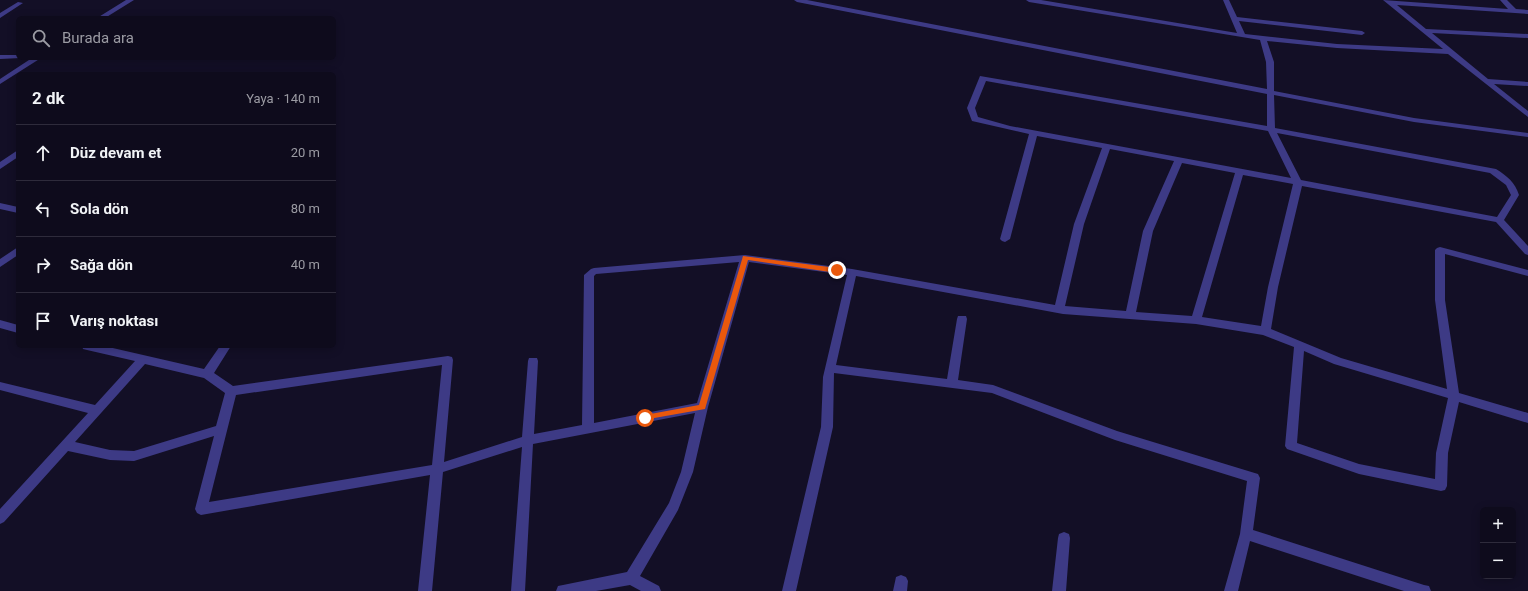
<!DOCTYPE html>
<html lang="tr">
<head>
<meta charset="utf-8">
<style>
	body { margin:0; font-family:Roboto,sans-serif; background:#171425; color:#f1f3f6 }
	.controls { position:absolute; right:12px; bottom:12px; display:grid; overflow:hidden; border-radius:6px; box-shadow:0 2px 10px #0003 }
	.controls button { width:36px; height:36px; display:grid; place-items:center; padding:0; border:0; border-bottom:1px solid #2e2b3b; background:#0e0b1c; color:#f1f3f6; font:20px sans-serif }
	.stop { position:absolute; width:12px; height:12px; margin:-9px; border:3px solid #ea580c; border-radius:50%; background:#fff }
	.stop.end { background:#ea580c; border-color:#fff; box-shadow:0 1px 4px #0008 }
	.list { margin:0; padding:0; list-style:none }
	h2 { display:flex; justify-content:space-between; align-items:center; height:52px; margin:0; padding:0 16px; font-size:17px }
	h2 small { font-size:13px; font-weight:400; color:#9b9ba3 }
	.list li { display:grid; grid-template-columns:26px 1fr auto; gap:12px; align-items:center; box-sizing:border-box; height:56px; padding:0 16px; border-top:1px solid #2e2b3b }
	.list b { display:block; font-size:15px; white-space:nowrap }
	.list em { font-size:13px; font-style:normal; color:#9b9ba3 }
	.icon { flex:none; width:22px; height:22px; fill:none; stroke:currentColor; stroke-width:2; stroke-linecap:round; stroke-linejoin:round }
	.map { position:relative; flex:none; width:1528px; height:591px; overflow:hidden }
	.search { position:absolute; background:#0e0b1c; box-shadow:0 2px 10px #0003; left:16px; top:16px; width:320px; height:44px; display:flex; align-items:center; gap:10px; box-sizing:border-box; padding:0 14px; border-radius:6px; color:#9b9ba3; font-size:15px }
	.panel { position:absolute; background:#0e0b1c; box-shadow:0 2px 10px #0003; left:16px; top:72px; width:320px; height:276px; border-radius:6px }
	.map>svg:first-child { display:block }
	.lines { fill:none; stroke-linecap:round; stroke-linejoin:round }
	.minor { fill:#3d3a85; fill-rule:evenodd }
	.route { fill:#ea580c }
</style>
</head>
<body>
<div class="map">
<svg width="1528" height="591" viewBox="0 0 1528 591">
	<rect width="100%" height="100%" fill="#130f26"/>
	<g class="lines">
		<path class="minor" d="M126,0H134L105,18H97Z
			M794,0H807L1267,89L1266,62L1260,40L1029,2L1026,0H1041L1237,33L1223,0H1229L1237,17L1362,31L1365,33L1362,35L1239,21L1245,34L1337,44L1443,49L1383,0L1508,9L1500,0H1507L1516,9L1528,10V14L1397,5L1426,29L1528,34V38L1432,33L1488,79L1528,82V86L1494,84L1528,111V117L1448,54L1337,48L1267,41L1274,62V91L1414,118L1528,133V137L1414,122L1274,95L1275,128L1496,169C1507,176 1515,182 1519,195L1504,220L1528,246V255L1525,254L1496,222L1302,186L1278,287L1271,329L1341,358L1447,389L1435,300V250L1437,248L1440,247L1528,270V276L1445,254V300L1459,393L1528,413V423L1459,402L1448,453L1447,486L1445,490L1441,491L1359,474L1287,449L1285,446L1294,347L1263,335L1196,324L1063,314L856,276L836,365L947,379L957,319L958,316H966L967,319L958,380L993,385L1117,431L1258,474L1260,478L1253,530L1424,585L1429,586L1431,591H1404L1250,541L1238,591H1224L1240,534L1247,481L1115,440L992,393L834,373L833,427L796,591H782L821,427L823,377L847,275L749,262L708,407L693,472L678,510L640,576L659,586L661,591H641L630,585L596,591H556L558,586L563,585L627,572L669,503L681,472L695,413L533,444L525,591H511L522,447L443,472L432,591H418L430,475L201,515L197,513L195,509L214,436L134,461L110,460L68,451L4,522L0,524V509L88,413L0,390V382L95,405L135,361L87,350L83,349L82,346H104L204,369L220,346H231L214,373L233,386L448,356L452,357L453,360L444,462L522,437L528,361L529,358H537L538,361L534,434L582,425L584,275L591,269L594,268L745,255L852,269L1055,305L1074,224L1102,148L1037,136L1010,239L1005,242L1002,241L1000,239L1029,134L972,121L967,108L980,76L1267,126V94L797,2ZM986,81L1268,131L1291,178L1010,126L978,117L975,108ZM1277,133L1490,173L1506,185L1511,195L1497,217L1301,180ZM1110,149L1174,161L1143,231L1126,311L1065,306L1084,224ZM1182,163L1235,173L1192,316L1136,312L1153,231ZM1243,175L1293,184L1268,287L1261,326L1202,317ZM739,262L697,403L594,423V276L596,274ZM1304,351L1334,364L1448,398L1436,453L1435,479L1359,464L1297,443ZM145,364L204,378L225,393L216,426L134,451L110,450L75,442ZM442,365L432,465L209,502L236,395Z
			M18,2L23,3L0,18V13Z
			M0,55H18V58H21L0,59Z
			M32,58H41L0,84V79Z
			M18,150V157L0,169V162Z
			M0,203L18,207V213L0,209Z
			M18,247V255L0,267V259Z
			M0,320L18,325V333L0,328Z
			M1064,532L1069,534L1070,538L1066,591H1052L1058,538L1059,534Z
			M901,575L906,577L908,581L907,591H893L896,577Z"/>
	</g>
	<path class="route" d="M743,256L837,268L840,270L837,273L748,260L705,409L643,420L641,418L645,415L699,405Z"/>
</svg>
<div class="controls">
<button>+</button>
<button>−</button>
</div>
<div class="stop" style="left:645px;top:418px"></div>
<div class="stop end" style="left:837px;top:270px"></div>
<div class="search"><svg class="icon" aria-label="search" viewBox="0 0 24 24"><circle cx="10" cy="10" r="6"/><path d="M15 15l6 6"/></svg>Burada ara</div>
<section class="panel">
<h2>2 dk<small>Yaya · 140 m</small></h2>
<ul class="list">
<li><svg class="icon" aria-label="ahead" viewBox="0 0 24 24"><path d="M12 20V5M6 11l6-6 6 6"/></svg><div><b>Düz devam et</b></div><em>20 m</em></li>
<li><svg class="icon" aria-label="left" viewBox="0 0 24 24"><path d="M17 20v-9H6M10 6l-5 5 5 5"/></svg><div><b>Sola dön</b></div><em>80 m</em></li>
<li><svg class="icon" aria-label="right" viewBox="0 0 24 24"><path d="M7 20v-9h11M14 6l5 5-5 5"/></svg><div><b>Sağa dön</b></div><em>40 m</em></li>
<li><svg class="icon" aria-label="arrive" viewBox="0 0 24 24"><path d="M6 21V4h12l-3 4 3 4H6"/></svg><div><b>Varış noktası</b></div></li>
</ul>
</section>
</div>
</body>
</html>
